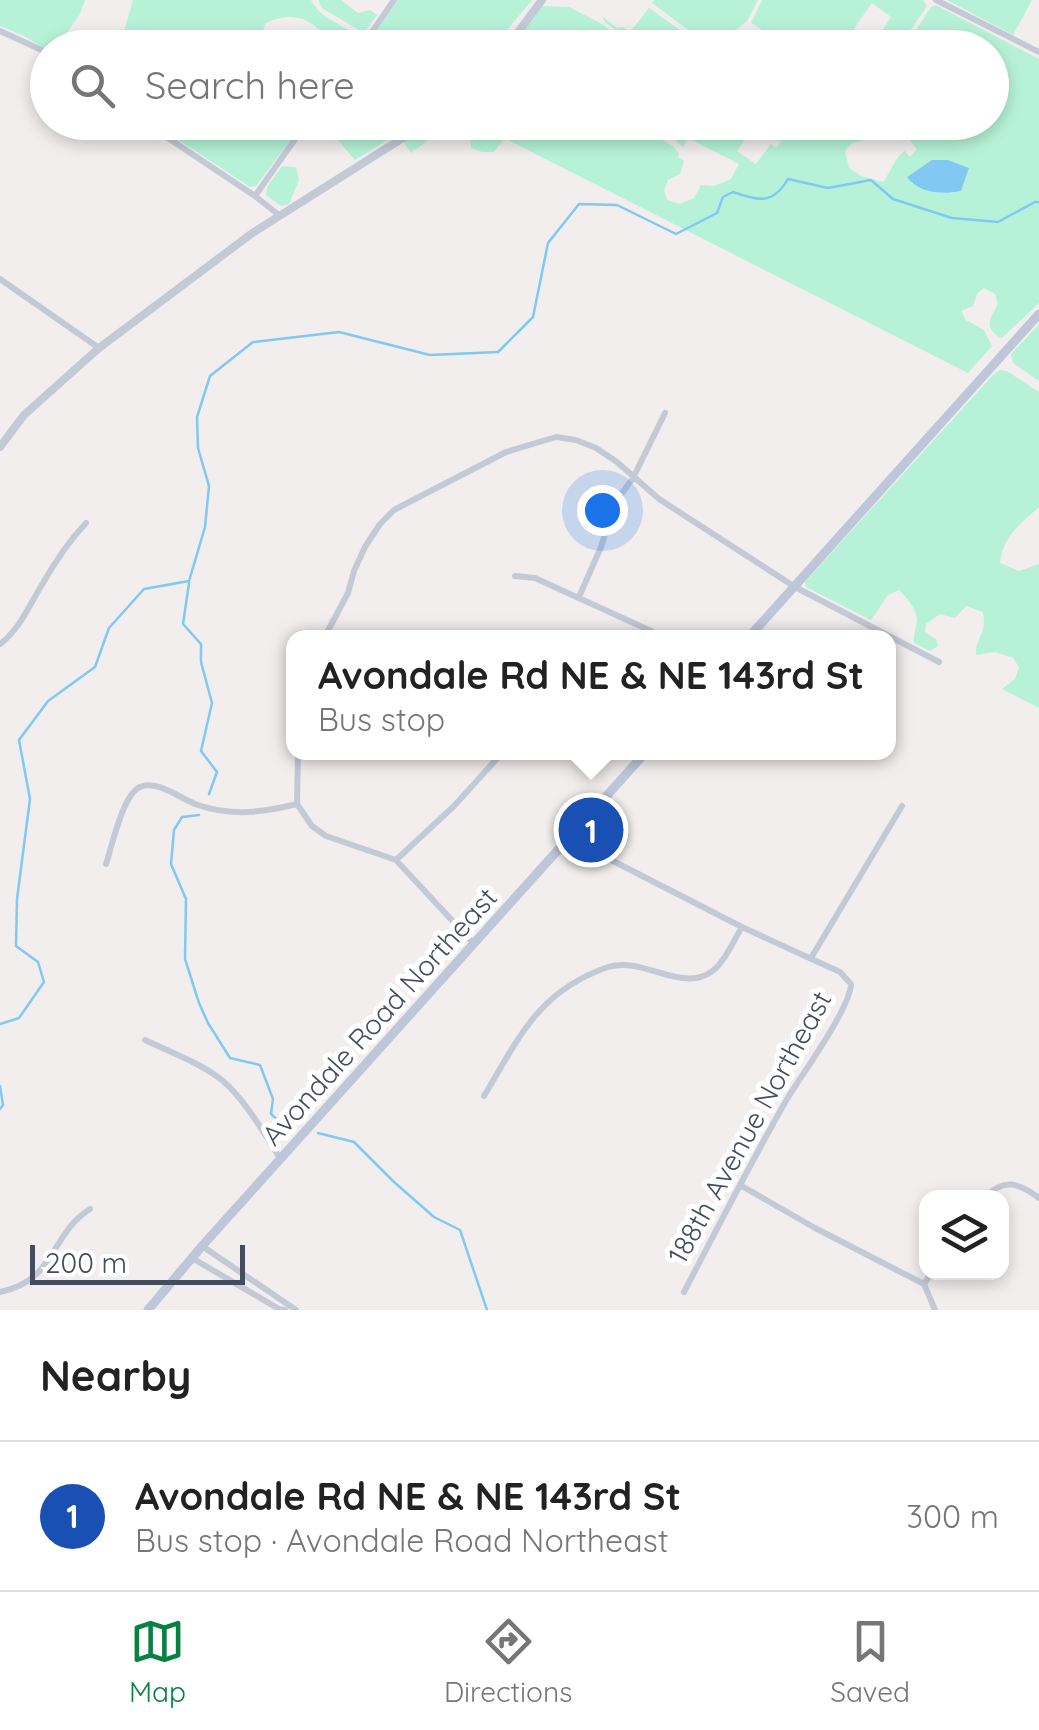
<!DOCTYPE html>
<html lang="en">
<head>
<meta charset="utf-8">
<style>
	body { margin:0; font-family:Quicksand,sans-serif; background:#f2f2f2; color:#222 }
	.controls { position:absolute; right:30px; bottom:30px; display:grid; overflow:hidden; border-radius:20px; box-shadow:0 5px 15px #0003 }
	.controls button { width:90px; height:90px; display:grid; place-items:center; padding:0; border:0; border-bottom:2px solid #e0e0e0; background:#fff; color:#222; font:50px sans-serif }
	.scale { position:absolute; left:30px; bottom:25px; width:215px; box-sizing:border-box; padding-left:10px; border:5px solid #444d5d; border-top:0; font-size:28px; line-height:35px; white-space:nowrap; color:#444d5d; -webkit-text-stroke:8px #fff; paint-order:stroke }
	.you { position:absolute; left:602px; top:510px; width:35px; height:35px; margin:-25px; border:8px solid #fff; border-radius:50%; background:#1a73e8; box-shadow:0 0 0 15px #1a73e833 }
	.badge { display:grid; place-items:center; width:65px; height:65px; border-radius:50%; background:#0b8043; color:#fff; font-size:32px; font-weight:700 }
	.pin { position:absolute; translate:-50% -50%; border:5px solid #fff; box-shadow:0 2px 10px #0006 }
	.popup { position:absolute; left:286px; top:630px; width:610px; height:130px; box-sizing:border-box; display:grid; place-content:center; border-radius:20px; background:#fff; filter:drop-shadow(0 2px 8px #0005); font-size:32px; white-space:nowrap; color:#767676 }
	.popup b { font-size:38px; color:#222 }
	.popup::after { content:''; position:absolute; left:50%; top:100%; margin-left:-20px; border:20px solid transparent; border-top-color:#fff }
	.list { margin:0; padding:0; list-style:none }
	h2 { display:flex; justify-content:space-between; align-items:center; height:130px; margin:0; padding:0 40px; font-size:42px }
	h2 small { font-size:32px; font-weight:400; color:#767676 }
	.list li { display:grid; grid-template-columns:65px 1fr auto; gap:30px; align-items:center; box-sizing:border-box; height:150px; padding:0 40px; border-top:2px solid #e0e0e0 }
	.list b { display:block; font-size:38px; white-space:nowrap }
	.list p { margin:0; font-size:32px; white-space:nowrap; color:#767676 }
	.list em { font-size:32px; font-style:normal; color:#767676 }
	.icon { flex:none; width:55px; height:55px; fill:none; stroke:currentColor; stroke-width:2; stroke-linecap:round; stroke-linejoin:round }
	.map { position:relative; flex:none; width:1039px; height:1310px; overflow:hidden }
	.search { position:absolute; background:#fff; box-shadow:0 5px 15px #0003; left:30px; right:30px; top:30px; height:110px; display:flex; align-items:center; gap:25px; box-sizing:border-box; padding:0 35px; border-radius:55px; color:#767676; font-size:38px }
	.sheet { height:280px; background:#fff }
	nav { display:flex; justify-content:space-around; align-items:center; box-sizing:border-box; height:140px; border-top:2px solid #e0e0e0; background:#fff; font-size:28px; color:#767676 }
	nav a { display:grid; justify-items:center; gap:5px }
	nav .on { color:#0b8043 }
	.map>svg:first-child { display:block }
	.green { fill:#b7f2d8; fill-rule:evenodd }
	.water { fill:#81c8f3 }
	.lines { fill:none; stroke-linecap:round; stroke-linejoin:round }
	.stream { stroke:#81c8f3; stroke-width:2.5 }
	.minor { stroke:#c3cad6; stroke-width:6 }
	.tertiary { stroke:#c3cad6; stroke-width:8 }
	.secondary { stroke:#bec6d9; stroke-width:9 }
	.labels { text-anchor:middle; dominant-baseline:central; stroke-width:10; stroke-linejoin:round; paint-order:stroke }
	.street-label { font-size:28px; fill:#444d5d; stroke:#fff }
</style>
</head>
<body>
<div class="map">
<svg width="1039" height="1310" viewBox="0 0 1039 1310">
	<rect width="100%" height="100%" fill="#f1eeed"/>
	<path class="green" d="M0,0H85L80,14L57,47L48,48L47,50L24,36L0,26Z
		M133,0H311C321,21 347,23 359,41L354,47H349C341,27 335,36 318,29C316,28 314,25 312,24C297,14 282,16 266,23L259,40L261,47H115L124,32Z
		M318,0H341L358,13L370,10L377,15L364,33L322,8Z
		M398,0H532L493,47L365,48Z
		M654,0H758L747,21L736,30L727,48L711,47L652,3Z
		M762,0H923L927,6L899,47H872L891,17L872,3L841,47H788L751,23Z
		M947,0H1032L1013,35Z
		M936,5L1039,59V303L1002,338C982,329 991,317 998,304L995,294L984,288L977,294L973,306L961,311L966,320L984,330L992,346L968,373L504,138L494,152H482L471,148L470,133L460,124L444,128L411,153L403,141C440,120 456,113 496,134L506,123H633L673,146L679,154L678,157L684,161L680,174L668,180L664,190L667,200L680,204L694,198L701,185L714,186L731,179L739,164L688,138L683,147L672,138L643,123H723L736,131L741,124L751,131L737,151L756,164L771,144L776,148L795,123H867L873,130L862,141L852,143L845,151L849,168L861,176L883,182C891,172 894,158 905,151L910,157L917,149L904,133L919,123L992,122V48L905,47L931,7ZM948,160L969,168L961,191C944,195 927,191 911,183Z
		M542,6L569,7L602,24L632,47L510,48Z
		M649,8L704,47H638L605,22L602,16L617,28L623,27L630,32Z
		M153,123H303L256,186L250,187Z
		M323,123H354L361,133L384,132L390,138L355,160Z
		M282,166L296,167L299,180L289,204L281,206L266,195L267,187Z
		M1039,324V381L1013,363L1011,354Z
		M1000,370L1007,371L1039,392V507C1020,524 1003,536 1000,563L1019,571L1039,564V708L1002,689L1015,679L1019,667L1013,658L995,652L976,655C976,636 987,635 983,612L966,606L955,618L940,614L926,624L925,632L936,639L938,646L930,651L914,643C913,634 917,627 917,619C916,608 906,597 899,590L888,595L871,620L806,587L805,582L993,375Z"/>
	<path class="water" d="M932,160H948L969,168L961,191C943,195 918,193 907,177Z"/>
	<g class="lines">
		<path class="stream" d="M189,583L183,624L201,644V662L212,703L201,751L217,772L209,794
			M199,815L182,817L174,830L171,864L186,899L185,959L199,1003L208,1023L230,1058L260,1065L273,1099L271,1114L281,1123H296
			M0,1024L19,1018L44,982L38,962L16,946L17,899L30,799L19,740L48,701L95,667L109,628L144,589L189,581L205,527L209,486L198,448L197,417L210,376L253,342L339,332L430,355L498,352L533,317L548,243L579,204L617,205L676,234L717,213L723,197L733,192C758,201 773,205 788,179L828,188L871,180L893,199L952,218L998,222L1035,202H1039
			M0,1086L3,1105L0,1109
			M318,1133L354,1142L394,1182L434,1217L460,1230L487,1310"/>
		<path class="minor" d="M936,0L1039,52
			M0,31L48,53
			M361,48L394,0
			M144,122L255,196L280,216
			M255,196L307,122
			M0,279L99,348
			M515,576L535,578L651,631
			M579,597L601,547L615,503L633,478L665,413
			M324,638L348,593L354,571L365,547L380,524L394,510L506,452L556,437L576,440L596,448L617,462L659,499L795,587L939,662
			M0,644C21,628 29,605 43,583C55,562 69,541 86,523
			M297,804L298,752
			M570,839L742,927L840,972L851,984C850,1009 802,1074 787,1099C751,1162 718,1227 684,1292
			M396,860L454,806L503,752
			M106,864C112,846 123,794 140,787C157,779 182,800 198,805C232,817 264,812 297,804L312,826L326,836L396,860L473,943
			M811,958L902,806
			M145,1040C170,1052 201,1063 223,1081C246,1101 263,1132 280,1158
			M484,1096C519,1038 538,991 608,967C645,955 687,999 718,966C728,955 734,940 742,927
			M740,1185L815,1228L924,1284
			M985,1198C1003,1177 1019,1183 1039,1198
			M202,1246L296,1310
			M192,1258L279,1309L285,1310
			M924,1284L935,1310
			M924,1284L932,1272
			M0,1292C56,1281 50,1234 90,1209"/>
		<path class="tertiary" d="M506,48L542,0
			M0,447L24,415L99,348L251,234L428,122"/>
		<path class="secondary" d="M748,638L1039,314
			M148,1310L202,1246L646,752"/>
	</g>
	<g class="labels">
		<g class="street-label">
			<text transform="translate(379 1016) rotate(-48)">Avondale Road Northeast</text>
			<text transform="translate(749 1127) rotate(-61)">188th Avenue Northeast</text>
		</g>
	</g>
</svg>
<div class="controls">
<button><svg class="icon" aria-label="layers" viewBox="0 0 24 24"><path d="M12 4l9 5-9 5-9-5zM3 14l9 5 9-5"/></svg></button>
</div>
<div class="scale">200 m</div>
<div class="you"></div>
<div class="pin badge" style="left:591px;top:830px;background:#1a4fb4">1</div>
<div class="popup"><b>Avondale Rd NE &amp; NE 143rd St</b>Bus stop</div>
<div class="search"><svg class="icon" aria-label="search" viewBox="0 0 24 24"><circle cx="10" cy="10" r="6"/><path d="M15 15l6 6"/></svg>Search here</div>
</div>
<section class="sheet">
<h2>Nearby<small></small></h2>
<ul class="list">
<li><span class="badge" style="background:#1a4fb4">1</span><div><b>Avondale Rd NE &amp; NE 143rd St</b><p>Bus stop · Avondale Road Northeast</p></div><em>300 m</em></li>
</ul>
</section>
<nav>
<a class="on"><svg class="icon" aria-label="map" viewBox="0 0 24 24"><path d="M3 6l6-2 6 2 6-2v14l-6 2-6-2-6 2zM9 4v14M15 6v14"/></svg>Map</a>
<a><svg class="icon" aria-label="directions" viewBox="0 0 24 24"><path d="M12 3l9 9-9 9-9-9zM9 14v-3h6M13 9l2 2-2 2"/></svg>Directions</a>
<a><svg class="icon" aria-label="saved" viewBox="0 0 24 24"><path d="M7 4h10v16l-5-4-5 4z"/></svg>Saved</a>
</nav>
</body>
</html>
